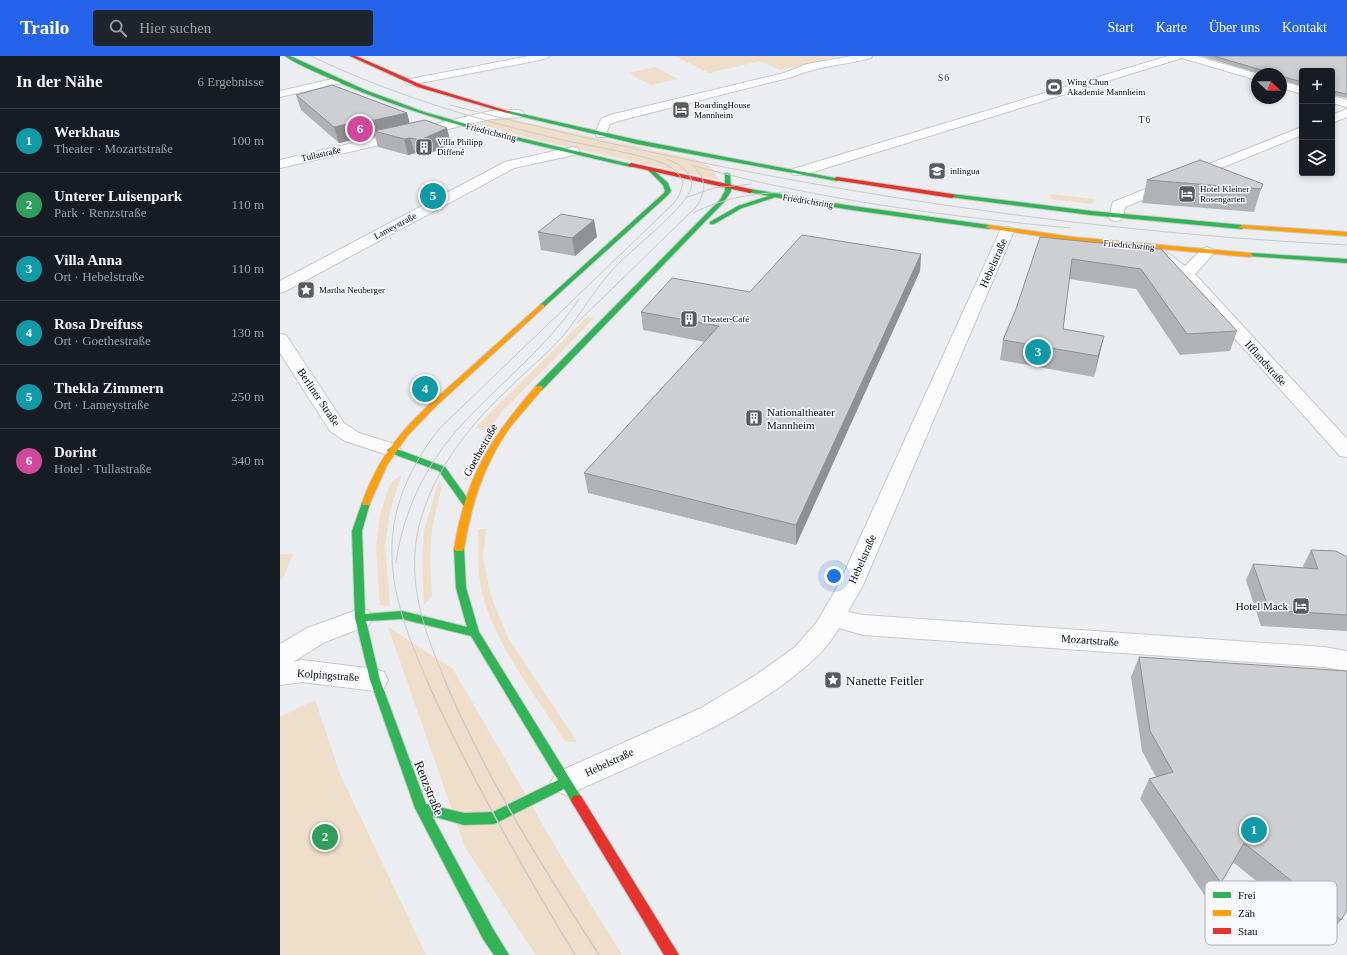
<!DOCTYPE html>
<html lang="de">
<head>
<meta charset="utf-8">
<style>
	body { margin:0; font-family:Georgia,serif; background:#20242c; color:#f1f3f6 }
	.controls { position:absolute; right:12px; top:12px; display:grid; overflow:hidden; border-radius:4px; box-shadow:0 2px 6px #0003 }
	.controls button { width:36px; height:36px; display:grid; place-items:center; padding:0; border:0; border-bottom:1px solid #363941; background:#171b24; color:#f1f3f6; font:20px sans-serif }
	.compass { position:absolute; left:971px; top:12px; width:36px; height:36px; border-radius:50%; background:#171b24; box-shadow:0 2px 6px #0003; rotate:112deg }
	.you { position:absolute; left:554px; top:520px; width:14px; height:14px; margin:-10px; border:3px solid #fff; border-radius:50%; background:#1a73e8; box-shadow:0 0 0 6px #1a73e833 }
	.badge { display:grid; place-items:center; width:26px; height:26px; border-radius:50%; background:#2563eb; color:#fff; font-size:13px; font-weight:700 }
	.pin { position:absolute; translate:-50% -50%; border:2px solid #fff; box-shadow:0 1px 4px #0006 }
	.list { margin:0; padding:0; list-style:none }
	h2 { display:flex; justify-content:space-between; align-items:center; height:52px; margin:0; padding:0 16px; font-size:17px }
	h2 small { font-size:13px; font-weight:400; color:#9ea1a6 }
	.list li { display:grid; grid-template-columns:26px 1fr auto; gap:12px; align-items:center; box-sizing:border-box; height:64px; padding:0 16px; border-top:1px solid #363941 }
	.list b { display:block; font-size:15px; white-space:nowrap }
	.list p { margin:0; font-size:13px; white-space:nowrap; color:#9ea1a6 }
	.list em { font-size:13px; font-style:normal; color:#9ea1a6 }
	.icon { flex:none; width:22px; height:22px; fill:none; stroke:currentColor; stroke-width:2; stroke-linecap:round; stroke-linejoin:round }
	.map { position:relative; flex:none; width:1067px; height:899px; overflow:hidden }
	header { display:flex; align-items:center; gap:24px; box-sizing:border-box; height:56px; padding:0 20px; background:#2563eb; color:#fff }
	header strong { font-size:19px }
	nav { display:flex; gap:22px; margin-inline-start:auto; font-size:14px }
	.search { width:280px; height:36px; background:#20242c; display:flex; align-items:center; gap:10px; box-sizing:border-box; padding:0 14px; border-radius:4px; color:#9ea1a6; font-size:15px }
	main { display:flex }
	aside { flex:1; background:#171b24 }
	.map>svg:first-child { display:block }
	.green { fill:#efdeca }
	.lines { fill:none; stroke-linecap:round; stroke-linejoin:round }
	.street-casing { stroke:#c8c9cb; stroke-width:2 }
	.fast-casing { stroke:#c8c9cb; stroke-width:2 }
	.slow-casing { stroke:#c8c9cb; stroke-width:2 }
	.jam-casing { stroke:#c8c9cb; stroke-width:2 }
	.street { fill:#fcfcfd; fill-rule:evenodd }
	.fast { fill:#30b455; fill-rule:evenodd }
	.slow { fill:#ff9f0a; fill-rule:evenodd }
	.jam { fill:#e5322d; fill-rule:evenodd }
	.tram-far1 { stroke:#cbcbcb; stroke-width:1 }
	.tram { stroke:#cbcbcb; stroke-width:1.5 }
	.wall { fill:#b1b2b5 }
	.shaded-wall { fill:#909193 }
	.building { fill:#cecfd2; stroke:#909193 }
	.labels { text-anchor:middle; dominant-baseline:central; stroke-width:3; stroke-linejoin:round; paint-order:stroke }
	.far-poi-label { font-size:9px; fill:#0c0d0f; stroke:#f7f9fe; text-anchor:start }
	.far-street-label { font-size:9px; fill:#0c0d0f; stroke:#f7f9fe }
	.far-neighbourhood-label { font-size:10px; letter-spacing:1px; fill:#37393e; stroke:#f7f9fe }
	.street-label { font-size:11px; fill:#0c0d0f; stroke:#f7f9fe }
	.poi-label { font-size:11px; fill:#0c0d0f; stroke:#f7f9fe; text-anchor:start }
	.near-poi-label { font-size:13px; fill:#0c0d0f; stroke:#f7f9fe; text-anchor:start }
	.near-street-label { font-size:13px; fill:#0c0d0f; stroke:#f7f9fe }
	.key { fill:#f7f9fe; stroke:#b0b2b6; stroke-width:1 }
	.key-label { font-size:11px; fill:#0c0d0f }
</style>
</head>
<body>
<header>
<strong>Trailo</strong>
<div class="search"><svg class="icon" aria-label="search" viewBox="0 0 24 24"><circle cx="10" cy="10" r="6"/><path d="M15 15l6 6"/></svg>Hier suchen</div>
<nav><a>Start</a><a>Karte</a><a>Über uns</a><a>Kontakt</a></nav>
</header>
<main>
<aside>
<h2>In der Nähe<small>6 Ergebnisse</small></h2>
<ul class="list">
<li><span class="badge" style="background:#0f9aa8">1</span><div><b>Werkhaus</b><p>Theater · Mozartstraße</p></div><em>100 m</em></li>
<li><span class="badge" style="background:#2e9e5b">2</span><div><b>Unterer Luisenpark</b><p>Park · Renzstraße</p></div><em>110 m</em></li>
<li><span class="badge" style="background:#0f9aa8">3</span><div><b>Villa Anna</b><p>Ort · Hebelstraße</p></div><em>110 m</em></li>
<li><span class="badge" style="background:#0f9aa8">4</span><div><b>Rosa Dreifuss</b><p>Ort · Goethestraße</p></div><em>130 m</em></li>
<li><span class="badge" style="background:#0f9aa8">5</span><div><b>Thekla Zimmern</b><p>Ort · Lameystraße</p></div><em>250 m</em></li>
<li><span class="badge" style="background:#d1479c">6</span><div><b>Dorint</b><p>Hotel · Tullastraße</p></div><em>340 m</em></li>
</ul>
</aside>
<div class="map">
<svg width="1067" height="899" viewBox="0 0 1067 899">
	<rect width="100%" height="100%" fill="#ebedf0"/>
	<path class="green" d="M395,0H559L500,14L480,5L429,17Z
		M375,11L398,23L371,29L349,17Z
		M221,61L414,103L431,111L439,124L262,85L199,68L201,65Z
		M771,138L814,143L813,148L770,143Z
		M307,261L314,262L221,357L208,375L195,372Z
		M122,418L110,455L105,490L110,550L100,549L96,492L100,459L110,428Z
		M159,425L162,428L152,473L150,501L152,540L144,549L142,503L144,474Z
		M198,473H206L203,501L211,540L228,582L297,686L285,685C257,642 217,591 204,543C197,520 198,496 198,473Z
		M0,498H13L4,520L0,525Z
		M108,571L173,613L278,795L342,899H256L185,791Z
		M35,644L60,718L146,899H0V661Z"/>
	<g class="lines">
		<defs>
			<path id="street" d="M249,0H270L265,3L130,29L125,26L130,23Z
				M572,0H592L591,2C564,9 537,10 512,21L338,65L330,68L325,81H317L315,78L321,63L330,59L504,17L527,8Z
				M888,0H916L978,18H977V24L902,2L523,119H513L511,116L513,113Z
				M57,22L62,25L61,27L0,41V35Z
				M1001,25L1022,31V38L1001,32Z
				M1052,40L1067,44V51L1052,47Z
				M1067,53V61L1052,67V59Z
				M238,54L242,55L244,58L242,61L211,63L0,112V104L211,55Z
				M1022,71V79L845,151L843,161L841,164L836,165L831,164L829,161L833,146Z
				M293,91L298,92L299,95L298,98L234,112L6,235L0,237V225L225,106Z
				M727,171L732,172L734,175L583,529L568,556L583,559L1044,591L1067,595V615L1044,611L583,579L559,572C547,594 528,609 509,624C445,672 369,702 296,735L286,739L276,735L271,726L276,717L421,652L476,619L515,591L537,566L559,528L720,175L722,172Z
				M927,191L932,193L935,196L915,218L1067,383V401L1060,400L900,221L869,197L872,194C884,191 895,203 905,210L922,193Z
				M0,278L6,279L64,367L79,377L118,389L121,394L118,399L111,400L65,385L50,375L0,297Z
				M80,553L89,555L92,562L89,569L45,586L13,606L22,604L95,613L104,616L108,624L104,632L95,635L22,626L0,629V588L27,572Z"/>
			<path id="fast" d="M5,0H10L85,34L144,56L211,75L354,109L351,111C254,89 157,68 65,29C48,21 19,10 5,0Z
				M229,55L357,84L560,123L557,125L357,88L227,57V56Z
				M370,111L388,127L391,135L388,139L264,251H260V249L384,137L385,135L383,129L367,113Z
				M445,117L450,118L451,135L444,146L262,334H256L255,332L256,330L440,144L445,135Z
				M470,133L572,150L709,169L712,171L709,173L572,154L494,141L493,142L462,152L434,168H430V166L458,150L489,140L468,136V134Z
				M672,138L811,155L962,169L965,171L962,173L811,159L670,141V139Z
				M970,197L1067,203V207L968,200L967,199Z
				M111,391L165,411L190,446L191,448L190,450H184L159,415L108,396L107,394Z
				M86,444L90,447L82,475L85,558L122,555L187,571L176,532L174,493L176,491H182L184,493L186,532L199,576L303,744L301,748L297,749L293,748L284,733L214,768L184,769L152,760L213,873L229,899H214L203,883L135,752L90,624L75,562L72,475L82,447ZM122,563L191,580L278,724L213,756L184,757L146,748L100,624L86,565Z"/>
			<path id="slow" d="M709,169L793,181L970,197L973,199L970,201L793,185L707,172L706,171Z
				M962,169L1067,176V180L960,172L959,171Z
				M262,248L264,249V251L155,351L128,379L107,409L89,449H83L82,447C103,388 135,361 180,321C207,297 233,273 260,249Z
				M256,330H262L263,332C253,345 241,357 231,370C204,407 191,448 184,493L182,495H176L174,493C186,421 209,384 256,330Z"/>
			<path id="jam" d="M70,0H76L142,29L231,56L227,57L138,31Z
				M351,107L470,133L473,135L470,137L349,110L348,109Z
				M557,121L672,138L675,140L672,142L555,124V122Z
				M297,739L301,740L399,899H384L293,748L291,744L293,740Z"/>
		</defs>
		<use href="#street" class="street-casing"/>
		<use href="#fast" class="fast-casing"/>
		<use href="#slow" class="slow-casing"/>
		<use href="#jam" class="jam-casing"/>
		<use href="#street" class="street"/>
		<use href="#fast" class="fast"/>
		<use href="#slow" class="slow"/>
		<use href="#jam" class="jam"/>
		<path class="tram-far1" d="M31,0C108,37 187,61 270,81C306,90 344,94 380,106C390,110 400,116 403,127L399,140L394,147L159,373C91,461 105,531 148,626
			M170,49C464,124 764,174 1067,189
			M411,109C534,143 663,160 790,172
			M407,141L434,132L471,128
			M413,157C443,142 474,137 508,136
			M297,267L417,150C426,135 427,123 414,111
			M116,507C122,459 145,410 177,374C218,328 264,295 299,243
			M166,626C144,576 126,525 139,470C152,418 186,373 225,336C244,317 265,300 283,280C303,256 317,228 340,206C355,191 407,150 411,132C415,117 399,108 387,103"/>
		<path class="tram" d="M147,625C190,720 241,810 295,899
			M165,625C206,722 263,811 319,899"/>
	</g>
	<path class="wall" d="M921,0H1067V42L1052,39V15H1022V30L1001,24V18H981Z
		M16,39L127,57L129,67L171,88L144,100L135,97L128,99L98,91L95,80L76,85L72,84L59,87L21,54Z
		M867,124L981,133L974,156L862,147Z
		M314,164L317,181L295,200L261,194L258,176Z
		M760,181L881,193L957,275L950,295L900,299L856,233L789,223L783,273L824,280L814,321L720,304L723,284L736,253Z
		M641,198L640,215L516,489L308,437L304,417L425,286L363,274L361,256L470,236Z
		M1031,494L1067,501V575L981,570L966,524L973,508L1024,512L1023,510Z
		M859,601L1061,864L1046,882L953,806L929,846L860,743L869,723L876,721L862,695L851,621Z"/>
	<path class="shaded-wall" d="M127,57L131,72L94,75L95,80L76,85L71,69Z
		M67,68L72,84L59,87L54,71Z
		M167,72L171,88L144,100L140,84Z
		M130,82L135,97L128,99L124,83Z
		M314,164L317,181L295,200L292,182Z
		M641,198L640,215L516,489V469Z
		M824,280L819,301L814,321L818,300Z"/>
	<path class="building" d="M934,0H1067V38L1052,35V15H1022V26L1001,20V18H995Z
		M52,29L127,57L71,69L67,68L54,71L16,39Z
		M145,64L167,72L140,84L130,82L124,83L94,75Z
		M920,104L983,128L981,133L867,124Z
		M281,158L314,164L292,182L258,176Z
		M522,179L641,198L516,469L304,417L439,270L361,256L392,222L470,236Z
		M760,181L881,193L957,275L907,278L861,213L792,203L783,273L824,280L818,300L723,284L736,253Z
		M1031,494L1056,495L1067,501V559L989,554L973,508L1038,513Z
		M859,601L1067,615V854L1061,864L964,787L941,827L869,723L893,716L870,675Z"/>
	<defs>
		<symbol id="stadium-square" viewBox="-11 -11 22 22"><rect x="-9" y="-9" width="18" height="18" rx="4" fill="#5a5b5e" stroke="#f7f9fe"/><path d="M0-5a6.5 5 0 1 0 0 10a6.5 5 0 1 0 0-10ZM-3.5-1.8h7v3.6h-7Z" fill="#fff"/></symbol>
		<symbol id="hotel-square" viewBox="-11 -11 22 22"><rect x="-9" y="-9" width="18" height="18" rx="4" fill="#5a5b5e" stroke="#f7f9fe"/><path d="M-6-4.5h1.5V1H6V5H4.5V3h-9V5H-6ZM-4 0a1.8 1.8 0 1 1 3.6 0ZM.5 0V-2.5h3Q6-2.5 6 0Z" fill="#fff"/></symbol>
		<symbol id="building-square" viewBox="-11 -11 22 22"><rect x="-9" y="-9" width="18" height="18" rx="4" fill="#5a5b5e" stroke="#f7f9fe"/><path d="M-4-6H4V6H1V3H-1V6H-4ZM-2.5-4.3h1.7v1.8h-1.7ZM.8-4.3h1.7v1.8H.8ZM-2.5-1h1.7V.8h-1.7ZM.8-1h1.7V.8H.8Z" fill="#fff"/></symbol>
		<symbol id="school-square" viewBox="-11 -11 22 22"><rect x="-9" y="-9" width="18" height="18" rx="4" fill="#5a5b5e" stroke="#f7f9fe"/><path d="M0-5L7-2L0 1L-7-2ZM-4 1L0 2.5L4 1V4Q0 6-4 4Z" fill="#fff"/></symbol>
		<symbol id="sight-square" viewBox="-11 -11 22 22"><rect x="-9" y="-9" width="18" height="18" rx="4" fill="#5a5b5e" stroke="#f7f9fe"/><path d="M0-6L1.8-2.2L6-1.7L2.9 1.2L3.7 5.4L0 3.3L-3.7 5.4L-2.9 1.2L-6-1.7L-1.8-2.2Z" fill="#fff"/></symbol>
	</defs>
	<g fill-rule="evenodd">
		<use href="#stadium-square" x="764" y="21" width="20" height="20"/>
		<use href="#hotel-square" x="391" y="44" width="20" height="20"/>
		<use href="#building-square" x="134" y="81" width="20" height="20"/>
		<use href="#school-square" x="647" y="105" width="20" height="20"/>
		<use href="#hotel-square" x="897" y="128" width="20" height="20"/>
		<use href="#sight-square" x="16" y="224" width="20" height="20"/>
		<use href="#building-square" x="399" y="253" width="20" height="20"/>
		<use href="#building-square" x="464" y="352" width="20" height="20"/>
		<use href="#hotel-square" x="1011" y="540" width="20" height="20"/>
		<use href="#sight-square" x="543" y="614" width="20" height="20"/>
	</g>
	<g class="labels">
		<g class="far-poi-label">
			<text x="787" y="26">Wing Chun<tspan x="787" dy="10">Akademie Mannheim</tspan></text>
			<text x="414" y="49">BoardingHouse<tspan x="414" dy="10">Mannheim</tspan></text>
			<text x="157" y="86">Villa Philipp<tspan x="157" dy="10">Diffené</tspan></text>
			<text x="670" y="115">inlingua</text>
			<text x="920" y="133">Hotel Kleiner<tspan x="920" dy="10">Rosengarten</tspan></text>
			<text x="39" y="234">Martha Neuberger</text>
			<text x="422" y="263">Theater-Café</text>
		</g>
		<g class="far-street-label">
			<text transform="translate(211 76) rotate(14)">Friedrichsring</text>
			<text transform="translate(41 98) rotate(-13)">Tullastraße</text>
			<text transform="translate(528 145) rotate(9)">Friedrichsring</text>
			<text transform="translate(115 170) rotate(-28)">Lameystraße</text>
			<text transform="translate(849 189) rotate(5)">Friedrichsring</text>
		</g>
		<g class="far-neighbourhood-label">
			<text x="664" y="21">S6</text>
			<text x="865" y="63">T6</text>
		</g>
		<g class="street-label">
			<text transform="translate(713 207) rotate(-66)">Hebelstraße</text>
			<text transform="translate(986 307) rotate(48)">Ifflandstraße</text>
			<text transform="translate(39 341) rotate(56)">Berliner Straße</text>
			<text transform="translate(200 394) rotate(-61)">Goethestraße</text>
			<text transform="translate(582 503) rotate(-66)">Hebelstraße</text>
			<text transform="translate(810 584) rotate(4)">Mozartstraße</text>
			<text transform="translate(48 619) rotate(4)">Kolpingstraße</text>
			<text transform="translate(329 706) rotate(-25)">Hebelstraße</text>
		</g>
		<g class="poi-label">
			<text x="487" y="356">Nationaltheater<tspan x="487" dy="13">Mannheim</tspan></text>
			<text x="1008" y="550" text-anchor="end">Hotel Mack</text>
		</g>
		<g class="near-poi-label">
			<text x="566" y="624">Nanette Feitler</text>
		</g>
		<g class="near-street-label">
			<text transform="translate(149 732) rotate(68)">Renzstraße</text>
		</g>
	</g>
	<rect x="925" y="825" width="132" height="64" rx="6" class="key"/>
	<rect x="933" y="836" width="18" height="6" fill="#30b455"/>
	<rect x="933" y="854" width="18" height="6" fill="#ff9f0a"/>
	<rect x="933" y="872" width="18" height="6" fill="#e5322d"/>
	<g class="key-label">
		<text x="958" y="843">Frei</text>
		<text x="958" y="861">Zäh</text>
		<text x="958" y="879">Stau</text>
	</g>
</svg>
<div class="controls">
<button>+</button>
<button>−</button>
<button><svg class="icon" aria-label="layers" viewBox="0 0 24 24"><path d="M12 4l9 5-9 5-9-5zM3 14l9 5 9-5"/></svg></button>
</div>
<svg class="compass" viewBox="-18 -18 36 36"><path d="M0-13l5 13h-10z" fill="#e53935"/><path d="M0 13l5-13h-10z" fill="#9ea1a6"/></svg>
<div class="you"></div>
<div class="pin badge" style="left:974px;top:774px;background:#0f9aa8">1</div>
<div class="pin badge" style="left:45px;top:781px;background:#2e9e5b">2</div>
<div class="pin badge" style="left:758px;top:296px;background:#0f9aa8">3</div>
<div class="pin badge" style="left:145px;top:333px;background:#0f9aa8">4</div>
<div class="pin badge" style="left:153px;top:140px;background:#0f9aa8">5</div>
<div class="pin badge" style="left:80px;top:73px;background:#d1479c">6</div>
</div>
</main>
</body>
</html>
